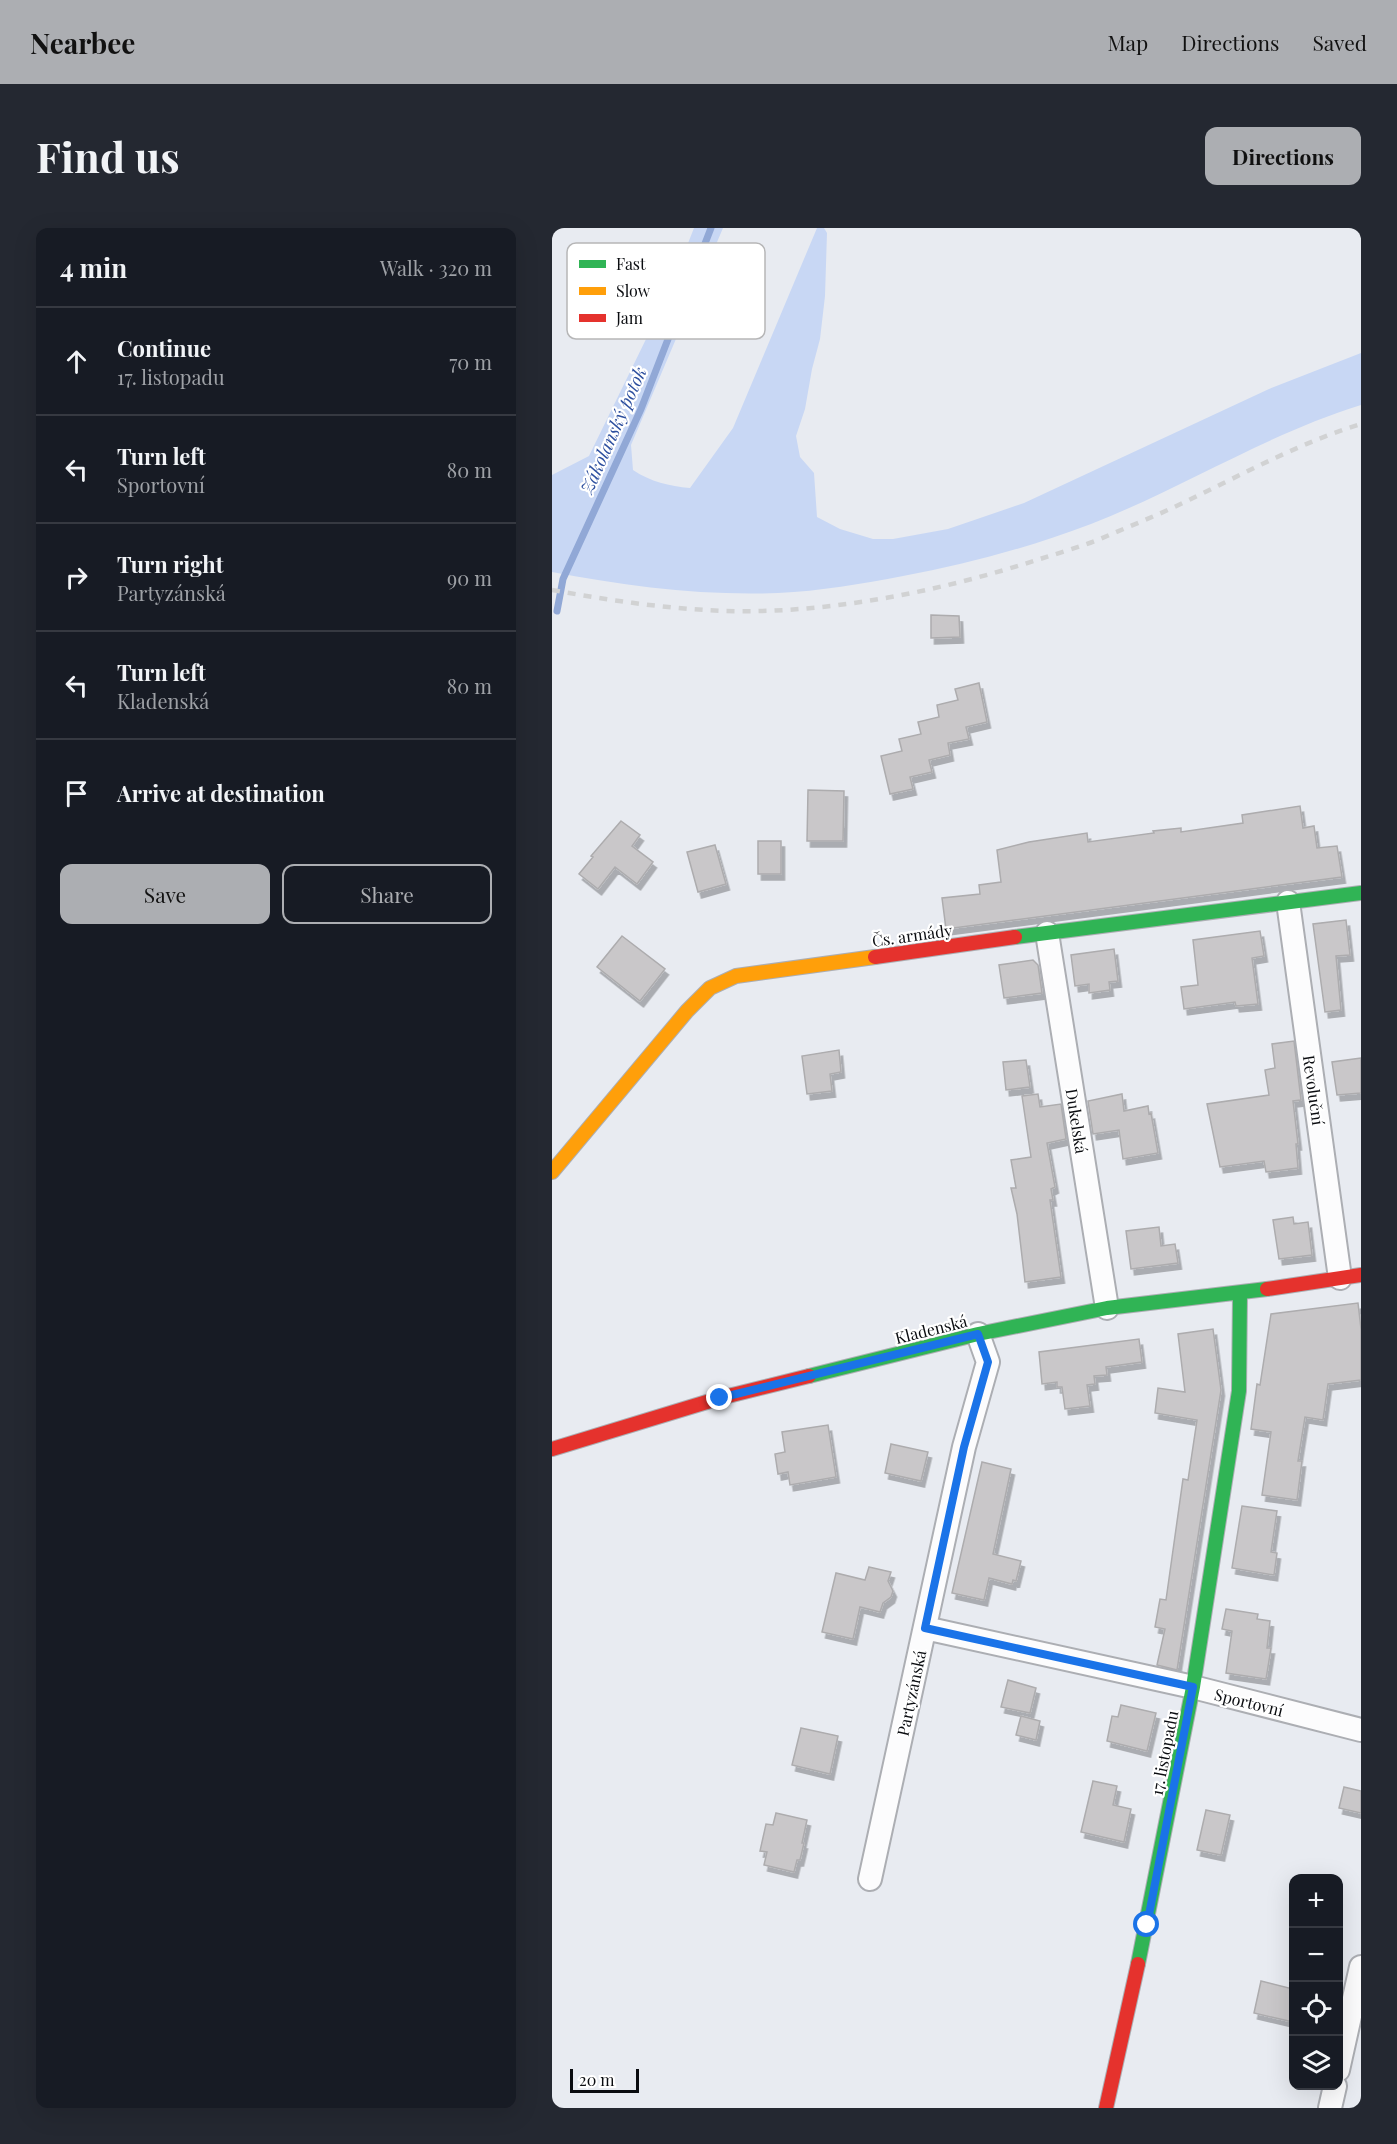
<!DOCTYPE html>
<html lang="en">
<head>
<meta charset="utf-8">
<style>
	body { margin:0; font-family:"Playfair Display",serif; background:#242831; color:#f1f3f6 }
	.controls { position:absolute; right:18px; bottom:18px; display:grid; overflow:hidden; border-radius:12px; box-shadow:0 6px 24px #0002 }
	.controls button { width:54px; height:54px; display:grid; place-items:center; padding:0; border:0; border-bottom:2px solid #363941; background:#171b24; color:#f1f3f6; font:30px sans-serif }
	.scale { position:absolute; left:18px; bottom:15px; width:69px; box-sizing:border-box; padding-left:6px; border:3px solid #0a0c10; border-top:0; font-size:16px; line-height:21px; white-space:nowrap; color:#0a0c10; -webkit-text-stroke:4px #fff; paint-order:stroke }
	.stop { position:absolute; width:18px; height:18px; margin:-14px; border:4px solid #1a73e8; border-radius:50%; background:#fff }
	.stop.end { background:#1a73e8; border-color:#fff; box-shadow:0 2px 6px #0008 }
	.list { margin:0; padding:0; list-style:none }
	h2 { display:flex; justify-content:space-between; align-items:center; height:78px; margin:0; padding:0 24px; font-size:26px }
	h2 small { font-size:20px; font-weight:400; color:#9ea1a6 }
	.list li { display:grid; grid-template-columns:39px 1fr auto; gap:18px; align-items:center; box-sizing:border-box; height:108px; padding:0 24px; border-top:2px solid #363941 }
	.list b { display:block; font-size:22px; white-space:nowrap }
	.list p { margin:0; font-size:20px; white-space:nowrap; color:#9ea1a6 }
	.list em { font-size:20px; font-style:normal; color:#9ea1a6 }
	.actions { display:flex; gap:12px; padding:18px 24px }
	.actions a { flex:1; padding:14px 0; border:2px solid #acaeb2; border-radius:12px; text-align:center; font-size:21px; color:#acaeb2 }
	.actions .main { background:#acaeb2; color:#111 }
	.icon { flex:none; width:33px; height:33px; fill:none; stroke:currentColor; stroke-width:2; stroke-linecap:round; stroke-linejoin:round }
	.map { position:relative; flex:none; width:809px; height:1880px; overflow:hidden; border-radius:12px }
	header { display:flex; align-items:center; gap:36px; box-sizing:border-box; height:84px; padding:0 30px; background:#acaeb2; color:#111 }
	header strong { font-size:28px }
	nav { display:flex; gap:33px; margin-inline-start:auto; font-size:21px }
	.intro { display:flex; align-items:center; justify-content:space-between; box-sizing:border-box; height:144px; padding:0 36px }
	h1 { margin:0; font-size:42px }
	.button { padding:15px 27px; border-radius:12px; background:#acaeb2; color:#111; font-size:21px; font-weight:700 }
	main { display:flex; gap:36px; padding:0 36px }
	aside { flex:1; background:#171b24; border-radius:12px; box-shadow:0 6px 24px #0002 }
	.map>svg:first-child { display:block }
	.green { fill:#c8d7f4 }
	.lines { fill:none; stroke-linecap:round; stroke-linejoin:round }
	.stream { stroke:#91a8d6; stroke-width:7 }
	.building { fill:#c9c7c9; stroke:#adacae; stroke-width:1.5; filter:url(#shadow) }
	.street-casing { stroke:#acaeb3; stroke-width:26 }
	.fast-casing { stroke:#acaeb3; stroke-width:16 }
	.slow-casing { stroke:#acaeb3; stroke-width:16 }
	.jam-casing { stroke:#acaeb3; stroke-width:16 }
	.street { stroke:#fcfcfd; stroke-width:22 }
	.fast { stroke:#30b455; stroke-width:14 }
	.slow { stroke:#ff9f0a; stroke-width:14 }
	.jam { stroke:#e5322d; stroke-width:14 }
	.rail { stroke:#d1d2d3; stroke-width:4.5; stroke-dasharray:8 8; stroke-linecap:butt }
	.route { stroke:#1a73e8; stroke-width:8 }
	.labels { text-anchor:middle; dominant-baseline:central; stroke-width:4.5; stroke-linejoin:round; paint-order:stroke }
	.street-label { font-size:16px; fill:#0a0c10; stroke:#fff }
	.water-label { font-size:18px; font-style:italic; fill:#2e509f; stroke:#fff }
	.key { fill:#fff; stroke:#b6b6b7; stroke-width:1.5 }
	.key-label { font-size:16px; fill:#0a0c10 }
</style>
</head>
<body>
<header>
<strong>Nearbee</strong>
<nav><a>Map</a><a>Directions</a><a>Saved</a></nav>
</header>
<div class="intro"><h1>Find us</h1><a class="button">Directions</a></div>
<main>
<aside>
<h2>4 min<small>Walk · 320 m</small></h2>
<ul class="list">
<li><svg class="icon" aria-label="ahead" viewBox="0 0 24 24"><path d="M12 20V5M6 11l6-6 6 6"/></svg><div><b>Continue</b><p>17. listopadu</p></div><em>70 m</em></li>
<li><svg class="icon" aria-label="left" viewBox="0 0 24 24"><path d="M17 20v-9H6M10 6l-5 5 5 5"/></svg><div><b>Turn left</b><p>Sportovní</p></div><em>80 m</em></li>
<li><svg class="icon" aria-label="right" viewBox="0 0 24 24"><path d="M7 20v-9h11M14 6l5 5-5 5"/></svg><div><b>Turn right</b><p>Partyzánská</p></div><em>90 m</em></li>
<li><svg class="icon" aria-label="left" viewBox="0 0 24 24"><path d="M17 20v-9H6M10 6l-5 5 5 5"/></svg><div><b>Turn left</b><p>Kladenská</p></div><em>80 m</em></li>
<li><svg class="icon" aria-label="arrive" viewBox="0 0 24 24"><path d="M6 21V4h12l-3 4 3 4H6"/></svg><div><b>Arrive at destination</b></div></li>
</ul>
<div class="actions"><a class="main">Save</a><a>Share</a></div>
</aside>
<div class="map">
<svg width="809" height="1880" viewBox="0 0 809 1880">
	<defs>
		<filter id="shadow"><feDropShadow dx="3.5" dy="6" stdDeviation="0" flood-color="#0004"/></filter>
	</defs>
	<rect width="100%" height="100%" fill="#e8ebf1"/>
	<path class="green" d="M142,0H171L79,217L81,242C99,254 117,258 138,260L181,200L265,0H272L275,5L273,68L268,111L260,141L253,181L244,208L248,229L262,245L265,289L288,301L321,311H341L396,301L472,275L717,161L809,125V177C715,206 631,260 539,296C479,319 415,336 351,348C310,356 268,363 226,365C150,368 74,358 0,344V247L37,228L116,66Z"/>
	<g class="lines">
		<path class="stream" d="M5,383L11,351L89,181L159,0"/>
	</g>
	<path class="building" d="M379,387L407,388L408,409L379,410Z
		M427,455L435,494L414,499L417,511L396,515L398,527L377,532L380,544L358,549L361,561L338,566L329,528L350,523L347,511L369,506L366,494L387,489L385,477L406,472L403,461Z
		M256,562L292,563L291,613H255Z
		M748,578L751,600L762,598L765,620L785,618L790,649L394,701L390,670L428,666L427,657L449,654L445,622L477,614L535,605L536,614L602,605L601,603L629,600V604L691,595L690,587Z
		M69,593L88,607L80,618L101,634L85,656L63,639L46,661L27,646L41,629L39,628Z
		M206,613H229V646H206Z
		M163,617L174,656L146,664L135,624Z
		M794,692L798,727L784,728L789,782L773,784L761,696Z
		M708,703L712,728L700,730L706,776L684,778L683,774L632,781L629,759L646,757L641,712Z
		M70,708L113,741L88,773L45,739Z
		M562,721L566,753L557,754L558,762L537,765V756L523,758L519,727Z
		M481,732L486,737L490,765L452,770L447,737Z
		M742,813L749,872L741,873L746,916H744L746,940L714,944L712,933L668,939L655,876L717,867L713,842L723,840L720,816Z
		M287,822L289,844L278,846L280,863L255,866L250,828Z
		M809,830V865L785,867L780,834Z
		M474,832L478,859L454,862L451,834Z
		M486,866L488,879L509,876L514,911L495,915L503,959L499,961L501,972H498L509,1049L473,1054L465,986L459,960H464L459,932L479,929L470,868Z
		M570,866L572,883L596,878L597,886L599,885L606,925L571,931L567,902L541,906L536,873Z
		M741,989L742,996L756,994L760,1027L727,1031L721,992Z
		M607,999L609,1018L623,1016L626,1035L579,1041L574,1003Z
		M806,1075L809,1101V1152L776,1156L771,1192L753,1189L746,1233H750L745,1272L710,1267L719,1204L699,1201L705,1156L708,1157L719,1086Z
		M661,1101L669,1162L625,1442L605,1437L613,1401L603,1399L608,1371L614,1372L631,1251L636,1252L645,1192L603,1185L606,1160L633,1164L626,1106Z
		M587,1111L590,1134L554,1139L555,1147L542,1148L543,1156L535,1157L538,1178L513,1181L510,1159H505V1154L490,1156L487,1124Z
		M276,1197L284,1249L238,1257L236,1244L226,1246L223,1226L233,1224L230,1204Z
		M339,1216L376,1224L369,1253L333,1245Z
		M430,1234L459,1241L441,1326L469,1333L464,1353L461,1352L460,1356L437,1350L432,1372L400,1365Z
		M690,1278L725,1283L719,1324L725,1325L722,1347L680,1340Z
		M317,1339L339,1344L336,1353L341,1363L339,1369L331,1375L328,1384L308,1379L301,1411L270,1404L284,1345L313,1352Z
		M674,1381L706,1386L705,1391L718,1393L715,1420H719L714,1451L674,1445L680,1403L670,1401Z
		M456,1452L484,1460L478,1485L449,1479Z
		M569,1477L604,1485L595,1523L555,1513L560,1488L566,1489Z
		M469,1488L488,1493L484,1512L464,1507Z
		M249,1500L286,1508L278,1546L240,1537Z
		M541,1553L565,1558L561,1577L579,1581L572,1614L529,1604Z
		M792,1559L809,1563V1585L787,1580Z
		M654,1582L678,1587L669,1627L645,1622Z
		M224,1585L255,1592L250,1615H252L248,1632H245L242,1644L212,1637L215,1624L208,1623L214,1596L221,1597Z
		M709,1753L741,1761V1794L702,1785Z"/>
	<g class="lines">
		<defs>
			<path id="street" d="M736,674L788,1050
				M495,705L555,1080
				M373,1400L641,1459L809,1502
				M318,1651L412,1219L436,1134L426,1106
				M786,1842L809,1739
				M778,1880L783,1858"/>
			<path id="fast" d="M463,709L809,665
				M257,1148L426,1106L555,1080L715,1061
				M586,1736L641,1459L687,1163L688,1065"/>
			<path id="slow" d="M0,944L135,783L158,760L184,748L323,729"/>
			<path id="jam" d="M323,729L463,709
				M715,1061L809,1047
				M0,1221L168,1170L257,1148
				M554,1880L586,1736"/>
		</defs>
		<use href="#street" class="street-casing"/>
		<use href="#fast" class="fast-casing"/>
		<use href="#slow" class="slow-casing"/>
		<use href="#jam" class="jam-casing"/>
		<use href="#street" class="street"/>
		<use href="#fast" class="fast"/>
		<use href="#slow" class="slow"/>
		<use href="#jam" class="jam"/>
		<path class="rail" d="M0,362C50,371 102,379 153,382C263,389 383,365 488,331C507,325 528,319 548,311C578,298 609,286 639,271C695,244 750,214 809,196"/>
	</g>
	<g class="lines">
		<path class="route" d="M168,1170L426,1106L436,1134L412,1219L373,1400L641,1459L595,1697"/>
	</g>
	<g class="labels">
		<g class="street-label">
			<text transform="translate(360 707) rotate(-8)">Čs. armády</text>
			<text transform="translate(762 862) rotate(82)">Revoluční</text>
			<text transform="translate(525 893) rotate(81)">Dukelská</text>
			<text transform="translate(379 1101) rotate(-14)">Kladenská</text>
			<text transform="translate(359 1465) rotate(-78)">Partyzánská</text>
			<text transform="translate(697 1474) rotate(14)">Sportovní</text>
			<text transform="translate(612 1525) rotate(-79)">17. listopadu</text>
		</g>
		<g class="water-label">
			<text transform="translate(61 202) rotate(-66)">Zákolanský potok</text>
		</g>
	</g>
	<rect x="15" y="15" width="198" height="96" rx="9" class="key"/>
	<rect x="27" y="32" width="27" height="8" fill="#30b455"/>
	<rect x="27" y="59" width="27" height="8" fill="#ff9f0a"/>
	<rect x="27" y="86" width="27" height="8" fill="#e5322d"/>
	<g class="key-label">
		<text x="64" y="42">Fast</text>
		<text x="64" y="69">Slow</text>
		<text x="64" y="96">Jam</text>
	</g>
</svg>
<div class="controls">
<button>+</button>
<button>−</button>
<button><svg class="icon" aria-label="locate" viewBox="0 0 24 24"><circle cx="12" cy="12" r="6"/><path d="M12 2v4M12 18v4M2 12h4M18 12h4"/></svg></button>
<button><svg class="icon" aria-label="layers" viewBox="0 0 24 24"><path d="M12 4l9 5-9 5-9-5zM3 14l9 5 9-5"/></svg></button>
</div>
<div class="scale">20 m</div>
<div class="stop" style="left:595px;top:1697px"></div>
<div class="stop end" style="left:168px;top:1170px"></div>
</div>
</main>
</body>
</html>
